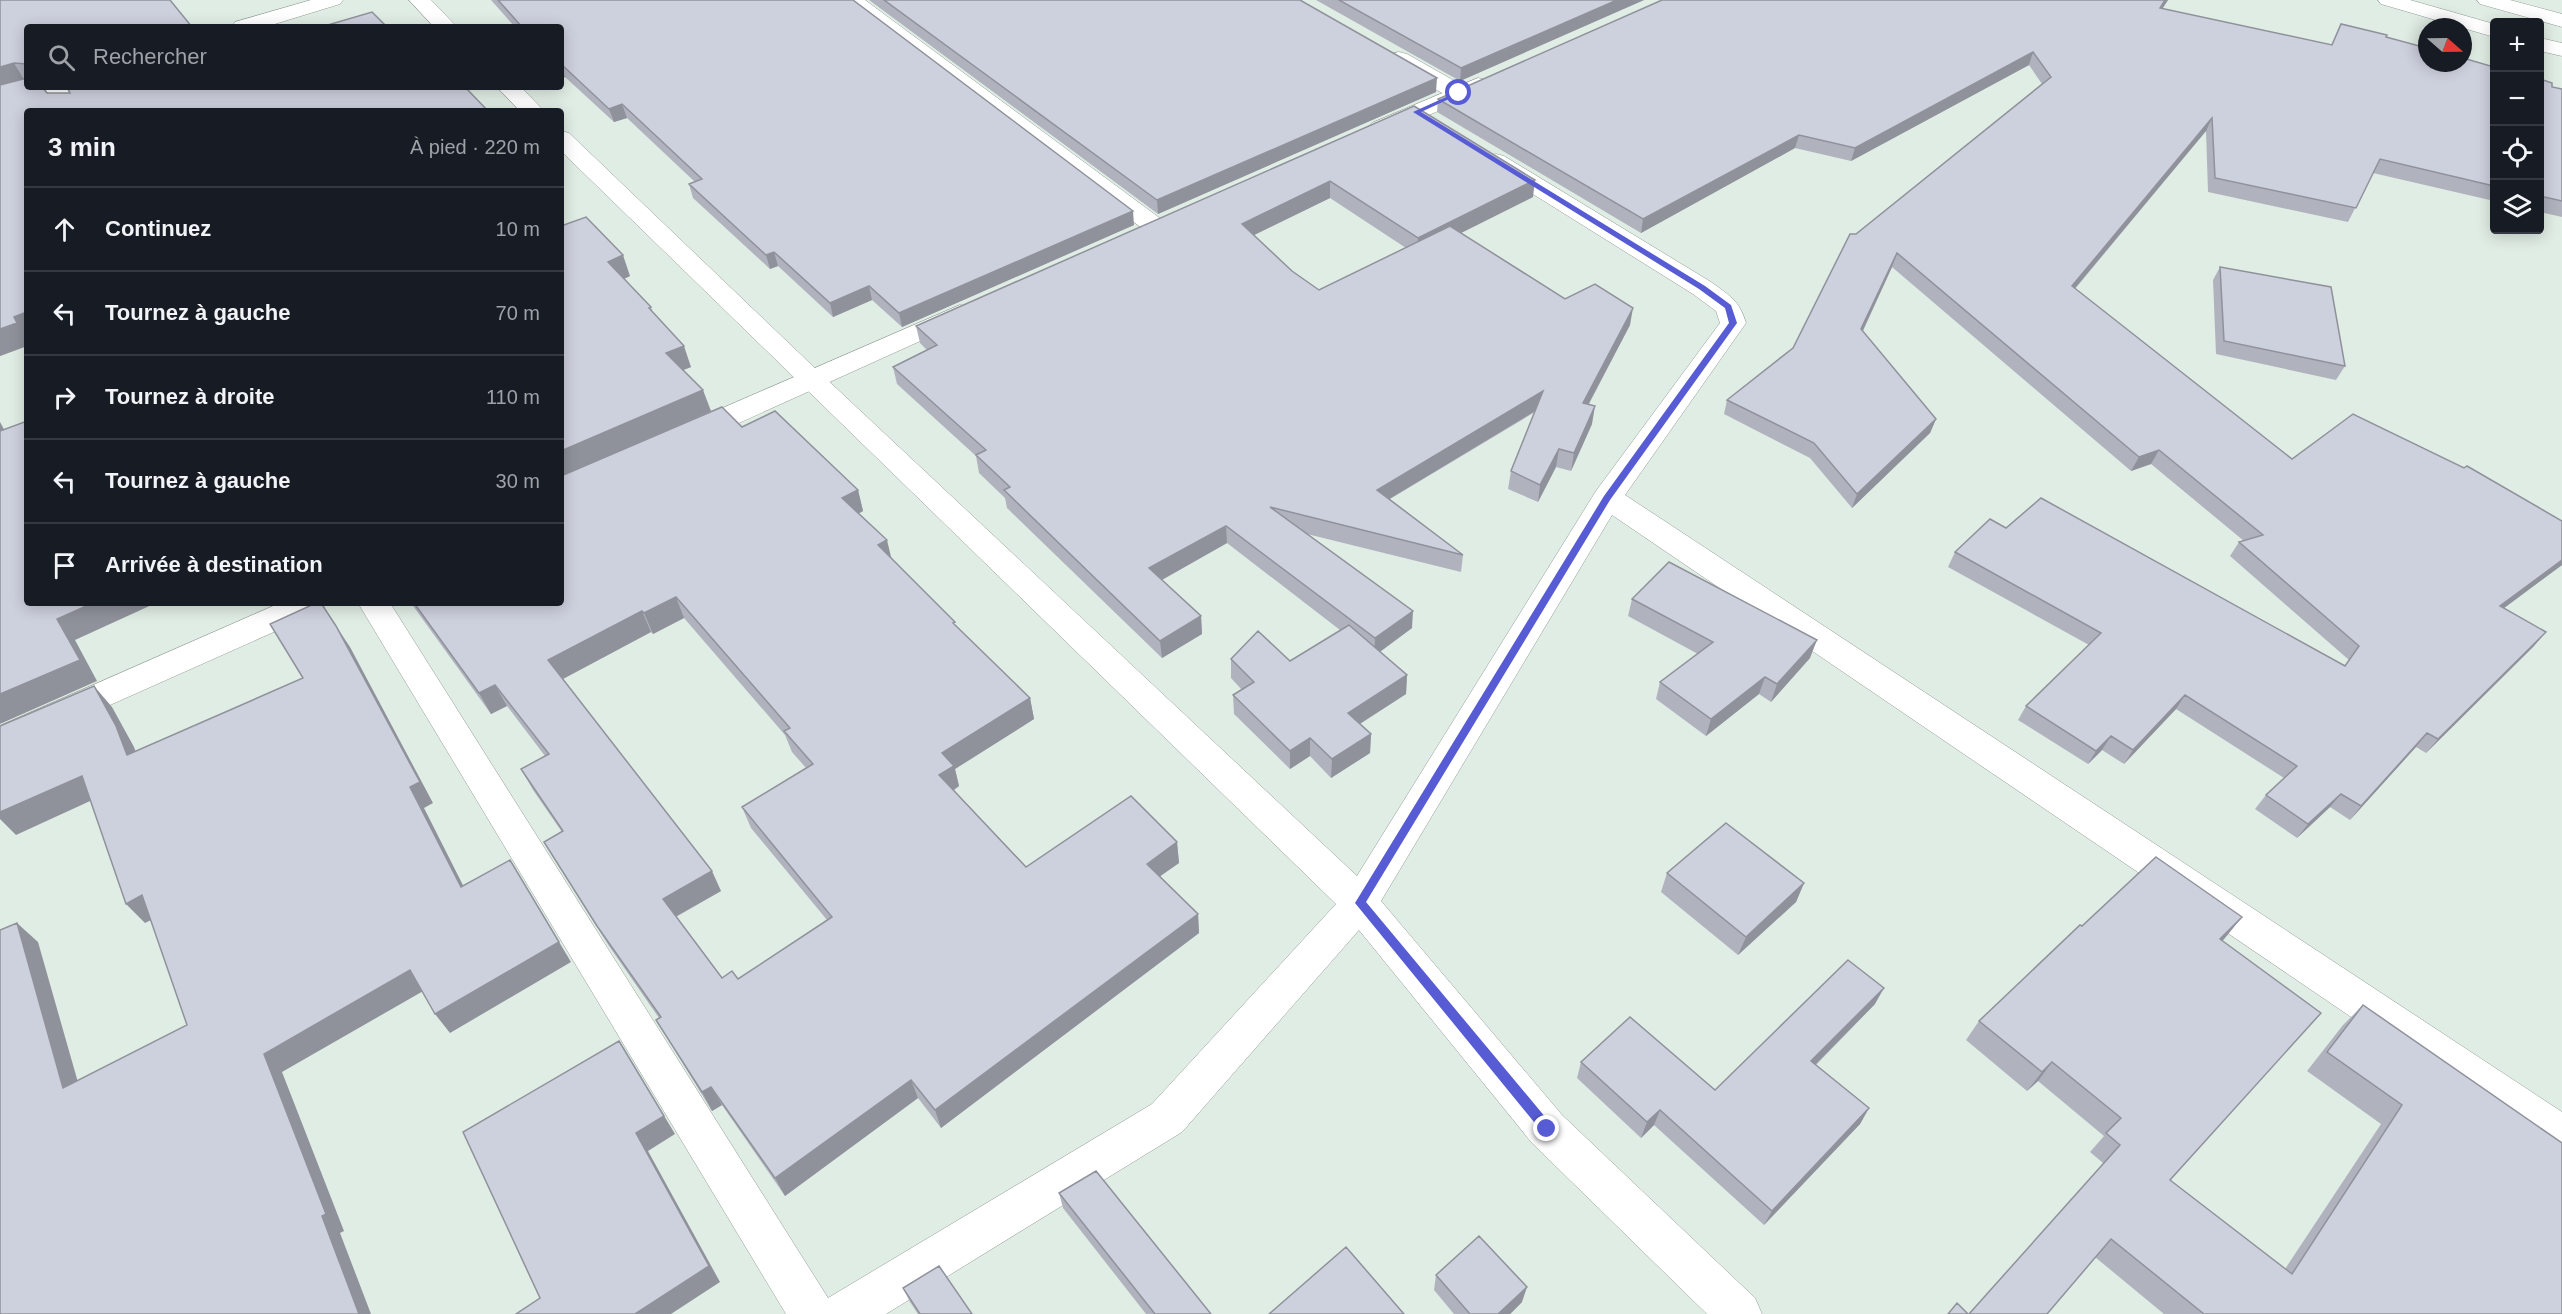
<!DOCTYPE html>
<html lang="fr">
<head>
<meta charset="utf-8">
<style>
	body { margin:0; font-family:Arial,sans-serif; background:#242831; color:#f1f3f6 }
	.controls { position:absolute; right:18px; top:18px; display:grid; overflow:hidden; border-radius:6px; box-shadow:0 3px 15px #0003 }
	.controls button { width:54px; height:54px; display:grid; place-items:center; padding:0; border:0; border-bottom:2px solid #363941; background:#171b24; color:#f1f3f6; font:30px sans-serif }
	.compass { position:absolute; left:2418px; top:18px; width:54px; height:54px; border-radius:50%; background:#171b24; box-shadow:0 3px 15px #0003; rotate:110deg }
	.stop { position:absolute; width:18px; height:18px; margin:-14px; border:4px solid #575cd4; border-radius:50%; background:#fff }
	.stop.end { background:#575cd4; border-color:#fff; box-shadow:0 2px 6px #0008 }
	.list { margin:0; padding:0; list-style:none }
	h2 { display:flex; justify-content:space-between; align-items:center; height:78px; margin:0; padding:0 24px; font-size:26px }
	h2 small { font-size:20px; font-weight:400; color:#9ea1a6 }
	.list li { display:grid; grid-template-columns:39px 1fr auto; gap:18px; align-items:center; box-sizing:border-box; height:84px; padding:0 24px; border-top:2px solid #363941 }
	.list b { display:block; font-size:22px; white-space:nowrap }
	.list em { font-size:20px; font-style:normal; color:#9ea1a6 }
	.icon { flex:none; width:33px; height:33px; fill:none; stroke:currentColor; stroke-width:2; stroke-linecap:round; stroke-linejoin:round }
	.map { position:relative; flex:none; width:2562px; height:1314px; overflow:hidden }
	.search { position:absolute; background:#171b24; box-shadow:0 3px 15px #0003; left:24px; top:24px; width:540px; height:66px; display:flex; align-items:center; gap:15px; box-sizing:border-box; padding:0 21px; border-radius:6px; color:#9ea1a6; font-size:22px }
	.panel { position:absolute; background:#171b24; box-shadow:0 3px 15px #0003; left:24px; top:108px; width:540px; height:498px; border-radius:6px }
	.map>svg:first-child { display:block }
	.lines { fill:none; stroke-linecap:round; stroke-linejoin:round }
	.street-casing { stroke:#919d95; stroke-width:1 }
	.secondary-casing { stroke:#919d95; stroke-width:1 }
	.highway-casing { stroke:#919d95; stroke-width:1 }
	.street { fill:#fff; fill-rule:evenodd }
	.secondary { fill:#fff; fill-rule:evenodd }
	.highway { fill:#fff; fill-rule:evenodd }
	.wall { fill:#b0b3be; fill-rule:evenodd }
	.shaded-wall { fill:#90929b }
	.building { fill:#cdd0dd; stroke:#90929b; stroke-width:1.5; fill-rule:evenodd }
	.route { fill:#575cd4 }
</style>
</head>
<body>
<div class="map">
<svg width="2562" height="1314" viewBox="0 0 2562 1314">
	<rect width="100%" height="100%" fill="#e0ede4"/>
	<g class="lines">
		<defs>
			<path id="street" d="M311,0H343L340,4L265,27H232L235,22Z
				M409,0H431L457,27H434Z
				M842,0H865L1165,222L1168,227L1165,232L1156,234L1147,232Z
				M1399,52L1407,54L1467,88L1470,93L1467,98L1459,100L1451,98L1391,64L1388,59L1391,54Z
				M44,87H66L81,111H59Z
				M497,87H521L544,111H520Z
				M561,131L569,133L820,373L1357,876L1596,491L1720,323L1716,311L1693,294L1488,166L1484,161L1488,156L1496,154L1504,156L1711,282C1730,296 1739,300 1746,323L1625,495L2562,1112V1156L2547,1150L1612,515L1381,901L1562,1115L1755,1298L1762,1314H1707L1532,1143L1359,930L1182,1132L886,1314H786L358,603H390L828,1298L1152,1104L1336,904L561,151Z"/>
			<path id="secondary" d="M1478,78L1486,80L1489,85L1486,90L1388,133L1380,135L1372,133L1368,128L1372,123Z
				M960,305L969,307L973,313L969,319L699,441L689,443L679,441L675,434L679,427Z
				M280,603H326L321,611L0,754V726Z"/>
			<path id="highway" d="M2378,0H2410L2494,24V37L2381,4Z
				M2477,0H2510L2562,14V27L2480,4Z
				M2540,38L2562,43V56L2540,51Z"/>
		</defs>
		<use href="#street" class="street-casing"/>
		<use href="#secondary" class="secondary-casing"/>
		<use href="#highway" class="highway-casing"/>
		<use href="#street" class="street"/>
		<use href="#secondary" class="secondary"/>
		<use href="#highway" class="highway"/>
	</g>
	<path class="wall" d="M0,0L27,27V87L47,93L27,111V346L0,356Z
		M491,0H853L1134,225L902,327L872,300L833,317L778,266L770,269L693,198L689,184L695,182L627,118L614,122L565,77L561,79V27H515Z
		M869,0H1300L1436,92L1158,214Z
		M1316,0H1644L1460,81Z
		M1662,0H2168L2162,9L2331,45L2341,24L2494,67V201L2373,173L2348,222L2208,192L2206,131L2075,289L2292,459L2562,565L2504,608L2534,646L2426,753L2416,747L2350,820L2330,807L2297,838L2255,809L2266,795L2284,778L2176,709L2124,764L2102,750L2088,764L2018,720L2026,706L2089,645L1948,567L1955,552L2006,528L2345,665L2349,660L2230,556L2239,542L2244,541L2151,464L2131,471L1892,267L1863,331L1936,419L1930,433L1852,508L1810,458L1724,414L1727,400L1793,348L1856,234L2042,84L2029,65L1851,161L1795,148L1641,233L1437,112L1438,99Z
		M2540,79L2552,87L2562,89V217L2540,212Z
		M1414,106L1533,197L1461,233L1565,299L1630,325L1589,404L1592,424L1571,471L1556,467L1538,502L1508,489L1511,471L1535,412L1390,499L1463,555L1461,572L1307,534L1412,628L1380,652L1407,675L1406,694L1360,724L1371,734L1370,753L1331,778L1310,756L1290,769L1234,714L1233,695L1242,690L1231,678V659L1290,661L1340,630L1227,543L1162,580L1201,616L1202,634L1162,658L1007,508L1005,498L979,473L976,456L897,384L893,367L927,350L920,343L916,326ZM1330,198L1406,248L1319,290L1292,271L1254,235Z
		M561,226L630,276L624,279L651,307L653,313L691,367L683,370L711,411L588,465L742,427L858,490L863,511L858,514L891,557L956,626L1030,698L1034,719L955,769L959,786L954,790L1026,867L1177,842L1179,863L1160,876L1198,914L1199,933L941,1128L918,1098L785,1196L722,1105L712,1111L656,1020L659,1018L609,946L544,842L562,832L533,790L521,769L545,756L507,706L491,714L411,603H561ZM684,618L785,735L792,752L806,768L742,807L751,828L827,920L738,979L722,978L676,917L721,891L563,679L651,632L653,634Z
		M2220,267L2345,366L2336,380L2216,354L2213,280Z
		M1632,599L1810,658L1771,702L1759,694L1706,736L1656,699L1660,682L1698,654L1628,616Z
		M1667,873L1804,883L1796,902L1738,955L1661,892Z
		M2242,917L2222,941L2170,1180L2285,1269L2381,1124L2307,1071L2343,1025L2363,1005L2562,1314H2164L2095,1257L2103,1163L2090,1152L2104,1136L2038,1081L2027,1091L1966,1040L1979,1021L2082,926Z
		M1875,1004L1816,1065L1869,1108L1860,1124L1764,1225L1654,1125L1641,1138L1577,1078L1581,1062L1715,1090Z
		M1059,1193L1211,1314H1146L1063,1208Z
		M1436,1275L1522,1302L1510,1314H1454L1434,1290Z
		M903,1288L972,1314H918L910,1302Z"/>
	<path class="shaded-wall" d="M1617,0H1644L1460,81L1461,68Z
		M2165,0H2168L2154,22L2160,8Z
		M2033,52L2029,65L1851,161L1855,148Z
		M14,63L26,83L0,90V67Z
		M561,65L565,77L561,79Z
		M1437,78L1436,92L1158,214L1157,200Z
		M622,104L627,118L614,122L609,109Z
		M2212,118L2206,131L2065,300L2072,286Z
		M1799,135L1795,148L1641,233L1643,219Z
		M1535,180L1533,197L1417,255L1418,238Z
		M1330,181V198L1242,241V224Z
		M1133,211L1134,225L902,327L899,313Z
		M774,252L778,266L770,269L766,255Z
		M1897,253L1892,267L1857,343L1861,329Z
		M623,255L630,276L615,283L608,262Z
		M869,286L872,300L833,317L830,303Z
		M1633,308L1630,325L1580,420L1583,403Z
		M27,312V346L0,356V329L14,317Z
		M684,346L691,367L673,374L666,353Z
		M703,390L711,411L561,477V451Z
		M1543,391L1540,408L1376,507L1377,490Z
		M1595,406L1592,424L1571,471L1574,453Z
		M1936,419L1930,433L1852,508L1857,494Z
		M0,422L17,453L0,432Z
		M1559,449L1556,467L1538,502L1540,485Z
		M2159,450L2151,464L2131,471L2139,457Z
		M858,490L863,511L848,519L842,498Z
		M1226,526L1227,543L1151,586L1149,568Z
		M887,540L892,561L878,545Z
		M2562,560V565L2488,620L2500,606Z
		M676,597L684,618L653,634L644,613Z
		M93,603H156L75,640L97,681L0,724V694L57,619Z
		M642,611L651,632L559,681L548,660Z
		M1413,611L1412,628L1374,656L1375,638Z
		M1201,616L1202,634L1162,658L1160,641Z
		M336,626L350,647L433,803L424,808L474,907L461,887L410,787Z
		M2546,632L2534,646L2426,753L2438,739Z
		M1817,640L1810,658L1771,702L1777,684Z
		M1407,675L1406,694L1347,732L1348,713Z
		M1765,677L1759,694L1706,736L1711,719Z
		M495,685L507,706L491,714L479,693Z
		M94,686L112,707L134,747L144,775L127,755Z
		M2185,695L2176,709L2124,764L2133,750Z
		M1030,698L1034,719L955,769L959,786L945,796L939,775L942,753Z
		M2427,733L2416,747L2350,820L2361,806Z
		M1371,734L1370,753L1331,778L1332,759Z
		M2111,736L2102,750L2088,764L2096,751Z
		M1310,738V756L1290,769V751Z
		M82,776L101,796L16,835L0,819V812Z
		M2341,794L2330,807L2297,838L2308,824Z
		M1177,842L1179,863L1149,884L1147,864Z
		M712,871L721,891L673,918L663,899Z
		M522,880L571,962L450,1033L435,1014Z
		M1804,883L1796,902L1738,955L1746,937Z
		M142,895L161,915L145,923L126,904Z
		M1198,914L1199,933L941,1128L935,1110Z
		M2242,917L2225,938L2204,960L2220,939Z
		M17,923L38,942L85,1107L63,1088Z
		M410,970L425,990L282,1072L344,1231L340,1233L371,1314H359L322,1216L264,1054Z
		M1884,988L1875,1004L1803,1077L1811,1061Z
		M619,1041L675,1134L648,1151L720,1282L671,1314H635L636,1133Z
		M2052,1062L2038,1081L2027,1091L2042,1072Z
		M911,1080L918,1098L785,1196L775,1178Z
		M711,1087L722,1105L712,1111L702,1092Z
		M1869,1108L1860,1124L1764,1225L1772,1211Z
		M1660,1110L1654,1125L1641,1138L1647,1122Z
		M1527,1287L1522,1302L1510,1314H1498Z"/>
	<path class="building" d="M0,0H170L192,27H27V64L14,63L0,67Z
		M498,0H853L1133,211L899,313L869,286L830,303L774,252L766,255L689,184L702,179L622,104L609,109L561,64V27H522Z
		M884,0H1300L1437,78L1157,200Z
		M1339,0H1617L1461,68Z
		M1662,0H2165L2160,8L2332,45L2341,24L2387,35L2386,37L2427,48V63H2463V58L2494,67V186L2380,159L2356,208L2215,178L2212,118L2072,286L2292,459L2353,414L2464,468L2467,466L2562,521V560L2500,606L2546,632L2438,739L2427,733L2361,806L2341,794L2308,824L2266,795L2297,766L2185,695L2133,750L2111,736L2096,751L2026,706L2101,633L1955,552L1990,519L2006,528L2041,498L2345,666L2359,646L2239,542L2263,535L2159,450L2139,457L1897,253L1861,329L1936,419L1857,494L1814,443L1727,400L1793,348L1850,234H1856L2051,77L2033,52L1855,148L1799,135L1643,219L1438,99Z
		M372,12L387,27H321Z
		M27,78V87H42L47,93H70L67,87H465L488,111H27V312L14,317L17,323L0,329V85Z
		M2540,79L2552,83V87L2562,89V201L2540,196Z
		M1414,106L1535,180L1418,238L1330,181L1242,224L1292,271L1319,290L1450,226L1565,299L1595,284L1633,308L1583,403L1595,406L1574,453L1559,449L1540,485L1511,471L1543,391L1377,490L1463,555L1270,507L1413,611L1375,638L1226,526L1149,568L1201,616L1160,641L1004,490L1010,487L976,455L986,450L893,367L937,345L916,326Z
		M586,217L623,255L608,262L651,307L649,308L684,346L666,353L703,390L561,451V226Z
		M2220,267L2331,287L2345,366L2224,341Z
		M722,407L742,427L775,411L858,490L842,498L887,540L878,545L955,622L953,623L1030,698L942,753L954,766L939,775L1026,867L1131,796L1177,842L1147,864L1198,914L935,1110L911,1080L775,1178L711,1087L702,1092L656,1020L661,1017L597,926L544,842L563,831L521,769L549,754L495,685L479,693L414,603H561V476ZM676,597L790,728L784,731L813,764L742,807L832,917L738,979L732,971L722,978L663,899L712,871L548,660L642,611L644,613Z
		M27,421V603H93L57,619L80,660L0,694V431Z
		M1669,562L1817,640L1777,684L1765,677L1711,719L1660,682L1713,642L1632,599Z
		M316,603H321L336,626L420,782L410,787L461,887L510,860L559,942L435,1014L410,970L264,1054L326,1214L322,1216L359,1314H0V930L17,923L63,1088L187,1025L142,895L126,904L82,776L0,812V726L94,686L116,726L127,755L303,678L270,624Z
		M1349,625L1407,675L1348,713L1371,734L1332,759L1310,738L1290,751L1233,695L1254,682L1231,659L1258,631L1290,661Z
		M1726,823L1804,883L1746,937L1667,873Z
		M2156,857L2242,917L2220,939L2321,1013L2170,1180L2292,1274L2402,1105L2327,1052L2363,1005L2562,1143V1314H2204L2111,1239L2047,1314H1969L2120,1145L2106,1133L2121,1118L2052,1062L2042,1072L1979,1021L2080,925L2082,926Z
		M1848,960L1884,988L1811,1061L1869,1108L1772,1211L1660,1110L1647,1122L1581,1062L1630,1017L1715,1090Z
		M619,1041L664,1116L636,1133L709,1266L635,1314H516L540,1298L463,1132Z
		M1096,1171L1211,1314H1155L1059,1193Z
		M1479,1236L1527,1287L1498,1314H1470L1436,1275Z
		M1346,1247L1404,1314H1269Z
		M939,1266L972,1314H920L903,1288Z
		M1957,1303L1968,1314H1948Z"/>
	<path class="route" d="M1457,92L1462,93L1421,112L1705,286L1731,305L1737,323L1610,500L1366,902L1551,1124L1553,1129L1551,1133L1547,1134L1543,1133L1355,903L1604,496L1729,323L1725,308L1699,289L1413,112Z"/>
</svg>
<div class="controls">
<button>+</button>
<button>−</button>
<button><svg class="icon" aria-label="locate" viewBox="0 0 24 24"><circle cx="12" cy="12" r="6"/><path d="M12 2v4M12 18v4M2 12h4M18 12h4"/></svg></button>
<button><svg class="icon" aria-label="layers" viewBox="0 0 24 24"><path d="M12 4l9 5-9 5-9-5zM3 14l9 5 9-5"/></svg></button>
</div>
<svg class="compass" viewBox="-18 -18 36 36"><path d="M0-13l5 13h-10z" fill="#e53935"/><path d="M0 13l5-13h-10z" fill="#9ea1a6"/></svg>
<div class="stop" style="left:1459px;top:93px"></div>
<div class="stop end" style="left:1547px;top:1129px"></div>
<div class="search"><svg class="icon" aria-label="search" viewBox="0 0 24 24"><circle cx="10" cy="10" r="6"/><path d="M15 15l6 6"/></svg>Rechercher</div>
<section class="panel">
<h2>3 min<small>À pied · 220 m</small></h2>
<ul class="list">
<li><svg class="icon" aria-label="ahead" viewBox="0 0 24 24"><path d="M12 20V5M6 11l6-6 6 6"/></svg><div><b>Continuez</b></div><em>10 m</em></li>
<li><svg class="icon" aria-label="left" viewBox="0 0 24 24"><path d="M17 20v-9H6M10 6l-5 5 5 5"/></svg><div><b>Tournez à gauche</b></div><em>70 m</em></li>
<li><svg class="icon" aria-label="right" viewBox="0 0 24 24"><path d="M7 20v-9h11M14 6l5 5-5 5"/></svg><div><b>Tournez à droite</b></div><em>110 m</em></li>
<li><svg class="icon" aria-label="left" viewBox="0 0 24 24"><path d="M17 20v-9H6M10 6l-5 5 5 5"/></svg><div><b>Tournez à gauche</b></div><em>30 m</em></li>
<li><svg class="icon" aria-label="arrive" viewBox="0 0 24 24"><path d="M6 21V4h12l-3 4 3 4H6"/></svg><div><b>Arrivée à destination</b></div></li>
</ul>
</section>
</div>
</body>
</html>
